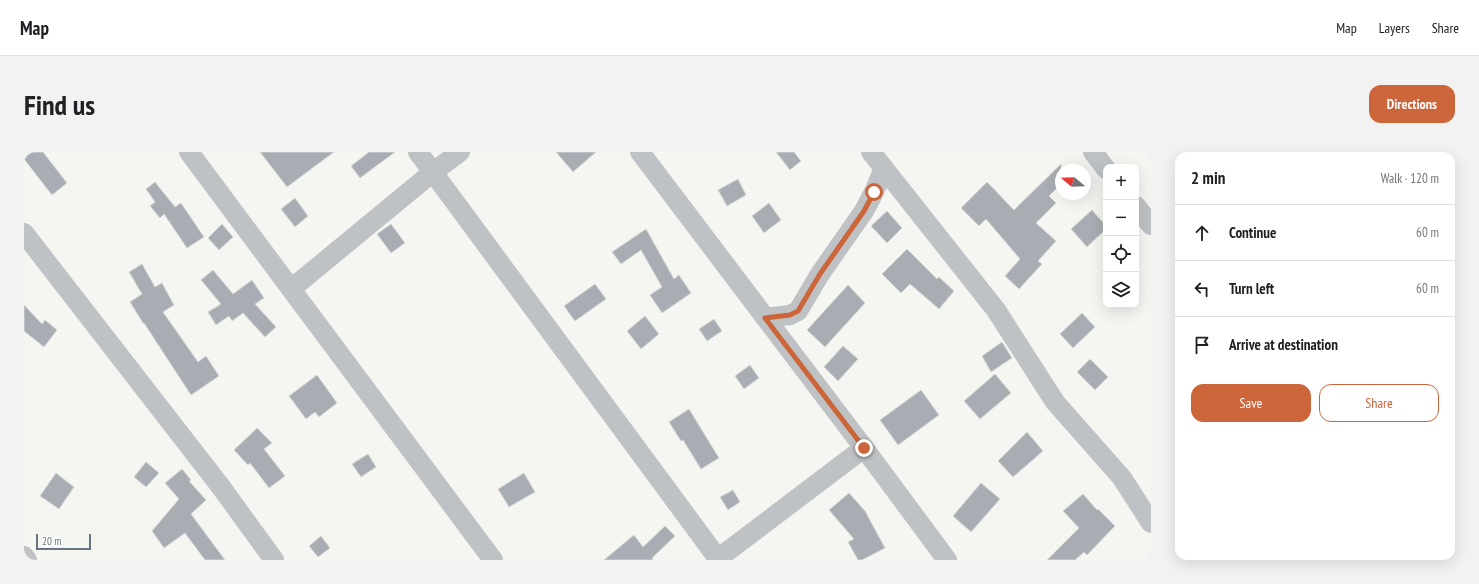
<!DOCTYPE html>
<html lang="en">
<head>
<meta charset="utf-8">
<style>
	body { margin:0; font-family:"PT Sans Narrow",sans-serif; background:#f2f2f2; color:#202124 }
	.controls { position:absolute; right:12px; top:12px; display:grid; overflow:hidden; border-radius:8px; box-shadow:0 4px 16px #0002 }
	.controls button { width:36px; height:36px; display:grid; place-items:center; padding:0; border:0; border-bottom:1px solid #e0e0e0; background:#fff; color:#202124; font:20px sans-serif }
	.compass { position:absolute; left:1031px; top:12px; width:36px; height:36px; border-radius:50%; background:#fff; box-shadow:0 4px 16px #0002; rotate:289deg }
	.scale { position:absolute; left:12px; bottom:10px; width:55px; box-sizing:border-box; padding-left:4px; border:2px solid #68747f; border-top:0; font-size:11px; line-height:14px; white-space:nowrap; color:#68747f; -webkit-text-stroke:3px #fff; paint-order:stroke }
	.stop { position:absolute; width:12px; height:12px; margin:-9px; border:3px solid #cd653b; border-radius:50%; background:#fff }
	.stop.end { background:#cd653b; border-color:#fff; box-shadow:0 1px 4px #0008 }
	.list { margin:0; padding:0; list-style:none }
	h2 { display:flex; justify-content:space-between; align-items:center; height:52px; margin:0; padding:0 16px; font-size:17px }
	h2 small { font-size:13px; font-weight:400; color:#757577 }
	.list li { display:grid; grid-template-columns:26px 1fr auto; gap:12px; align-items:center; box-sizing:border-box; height:56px; padding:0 16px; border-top:1px solid #e0e0e0 }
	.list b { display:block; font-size:15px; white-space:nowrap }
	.list em { font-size:13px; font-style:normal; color:#757577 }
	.actions { display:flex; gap:8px; padding:12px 16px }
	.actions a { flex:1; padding:9px 0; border:1px solid #cd653b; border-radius:12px; text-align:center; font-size:14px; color:#cd653b }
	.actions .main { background:#cd653b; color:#fff }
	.icon { flex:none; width:22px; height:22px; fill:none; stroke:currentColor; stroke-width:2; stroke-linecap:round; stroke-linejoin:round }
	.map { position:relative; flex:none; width:1127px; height:408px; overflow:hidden; border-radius:12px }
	header { display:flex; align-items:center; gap:24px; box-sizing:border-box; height:56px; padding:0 20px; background:#fff; border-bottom:1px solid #e0e0e0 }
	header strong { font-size:19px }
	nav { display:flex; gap:22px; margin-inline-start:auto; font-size:14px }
	.intro { display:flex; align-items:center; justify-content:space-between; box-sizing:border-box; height:96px; padding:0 24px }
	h1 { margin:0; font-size:28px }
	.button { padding:10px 18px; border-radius:12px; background:#cd653b; color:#fff; font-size:14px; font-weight:700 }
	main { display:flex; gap:24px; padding:0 24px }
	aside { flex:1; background:#fff; border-radius:12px; box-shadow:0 4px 16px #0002 }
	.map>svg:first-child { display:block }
	.building { fill:#a7adb2; stroke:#d6d7d5 }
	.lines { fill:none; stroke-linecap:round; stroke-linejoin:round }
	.minor { stroke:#bfc2c5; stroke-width:20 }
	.route { stroke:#cd653b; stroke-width:5 }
</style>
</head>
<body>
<header>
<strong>Map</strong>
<nav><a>Map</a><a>Layers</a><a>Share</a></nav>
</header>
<div class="intro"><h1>Find us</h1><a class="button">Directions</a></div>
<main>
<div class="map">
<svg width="1127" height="408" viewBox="0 0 1127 408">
	<rect width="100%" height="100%" fill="#f5f5f2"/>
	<path class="building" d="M0,0H19L43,31L28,43L0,7Z
		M236,0H310L263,35Z
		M345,0H371L336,26L327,14Z
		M532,0H572L549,20Z
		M752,0H770L777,9L766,18Z
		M1037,12V32L1025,44L1032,51L1012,71L1032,89L1014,109L1018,112L995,137L981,124L996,107L962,67L955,74L937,56L963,30L990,58Z
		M714,27L722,43L703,54L694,38Z
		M131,30L151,55L157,51L180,85L163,96L140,62L136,66L126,54L131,50L122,37Z
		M271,46L284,64L271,75L257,57Z
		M745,51L757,68L740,81L728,64Z
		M1068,58L1082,74V77L1063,95L1047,77Z
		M863,59L878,76L863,91L847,74Z
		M198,72L209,85L195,98L184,86Z
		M367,72L381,91L367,101L353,82Z
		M622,77L650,127L655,123L667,141L638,161L626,143L638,135L617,98L597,112L588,100Z
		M883,97L913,127L915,125L930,139L915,157L886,132L877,141L858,122Z
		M118,112L131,135L138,131L150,153L139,160L174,210L182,204L195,224L167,243L120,171H119L106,150L118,142L105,120Z
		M189,118L209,142L228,128L240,146L231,152L252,175L241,185L219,161L208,169L205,164L192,173L184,160L197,152L177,128Z
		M571,132L582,147L551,169L540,154Z
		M824,133L841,151L801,195L783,178Z
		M0,153L18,172L21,168L33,178L20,195L0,179Z
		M1058,161L1071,175L1049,196L1036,182Z
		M621,164L635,182L617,197L603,179Z
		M690,167L698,179L683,189L675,177Z
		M978,190L988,206L967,220L958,204Z
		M819,194L834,207L814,229L800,215Z
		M1066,207L1084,225L1071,238L1053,220Z
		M726,213L735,226L720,237L711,224Z
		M971,222L987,241L956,267L940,249Z
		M293,223L313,251L295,265L291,260L282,267L265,244Z
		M897,238L915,263L874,293L856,268Z
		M665,257L695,306L677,317L659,288L657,289L645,270Z
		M233,276L248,291L240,297L261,324L245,336L226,311L224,313L210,298Z
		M1003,280L1019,299L989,325L974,309Z
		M344,302L352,315L337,325L328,312Z
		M122,310L135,321L122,335L110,325Z
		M158,317L167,328L165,329L182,348L167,362L201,408H181L161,381L140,396L128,379L155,347L141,331Z
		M32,321L50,335L35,357L16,344Z
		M500,321L511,340L485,355L474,337Z
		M957,331L976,347L947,380L929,364Z
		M709,338L716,350L704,358L696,345Z
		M825,341L841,359L861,396L838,408H834L824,390L830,387L805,358Z
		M1059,342L1073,358L1074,357L1091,374L1063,403L1060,400L1051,408H1023L1055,376L1039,359Z
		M641,374L651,384L628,406L629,408H580L610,383L619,395Z
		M297,384L306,396L294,405L285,394Z"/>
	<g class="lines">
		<path class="minor" d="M165,0L469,408
			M394,0L695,408
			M616,0L840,296L923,408
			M847,0L972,158L1031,250L1098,326L1127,371
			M1069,0L1082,17
			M1112,54L1127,73
			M0,81L197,335L250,408
			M267,137L409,20L436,0
			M741,166L766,163L774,159L796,122L840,59L850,40L860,16
			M0,404L3,408
			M692,408L840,296"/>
	</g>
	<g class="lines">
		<path class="route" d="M840,296L741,166L766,163L774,159L796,122L840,59L850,40"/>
	</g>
</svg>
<div class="controls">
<button>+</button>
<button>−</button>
<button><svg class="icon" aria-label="locate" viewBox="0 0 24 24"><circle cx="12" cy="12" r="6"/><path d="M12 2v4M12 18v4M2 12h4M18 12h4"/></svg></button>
<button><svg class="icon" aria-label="layers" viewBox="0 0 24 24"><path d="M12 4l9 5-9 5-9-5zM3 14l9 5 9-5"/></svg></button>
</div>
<svg class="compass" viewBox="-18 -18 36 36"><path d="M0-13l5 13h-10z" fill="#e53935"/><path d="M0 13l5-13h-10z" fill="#757577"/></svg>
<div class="scale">20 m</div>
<div class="stop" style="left:850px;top:40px"></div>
<div class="stop end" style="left:840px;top:296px"></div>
</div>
<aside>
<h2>2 min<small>Walk · 120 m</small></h2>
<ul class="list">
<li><svg class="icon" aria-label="ahead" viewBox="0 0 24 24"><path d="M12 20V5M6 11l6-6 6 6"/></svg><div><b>Continue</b></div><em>60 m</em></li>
<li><svg class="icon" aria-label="left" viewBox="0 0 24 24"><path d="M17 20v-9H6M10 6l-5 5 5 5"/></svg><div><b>Turn left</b></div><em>60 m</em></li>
<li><svg class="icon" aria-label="arrive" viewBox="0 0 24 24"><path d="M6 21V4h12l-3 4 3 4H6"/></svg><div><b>Arrive at destination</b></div></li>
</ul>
<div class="actions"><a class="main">Save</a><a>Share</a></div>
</aside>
</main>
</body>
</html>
